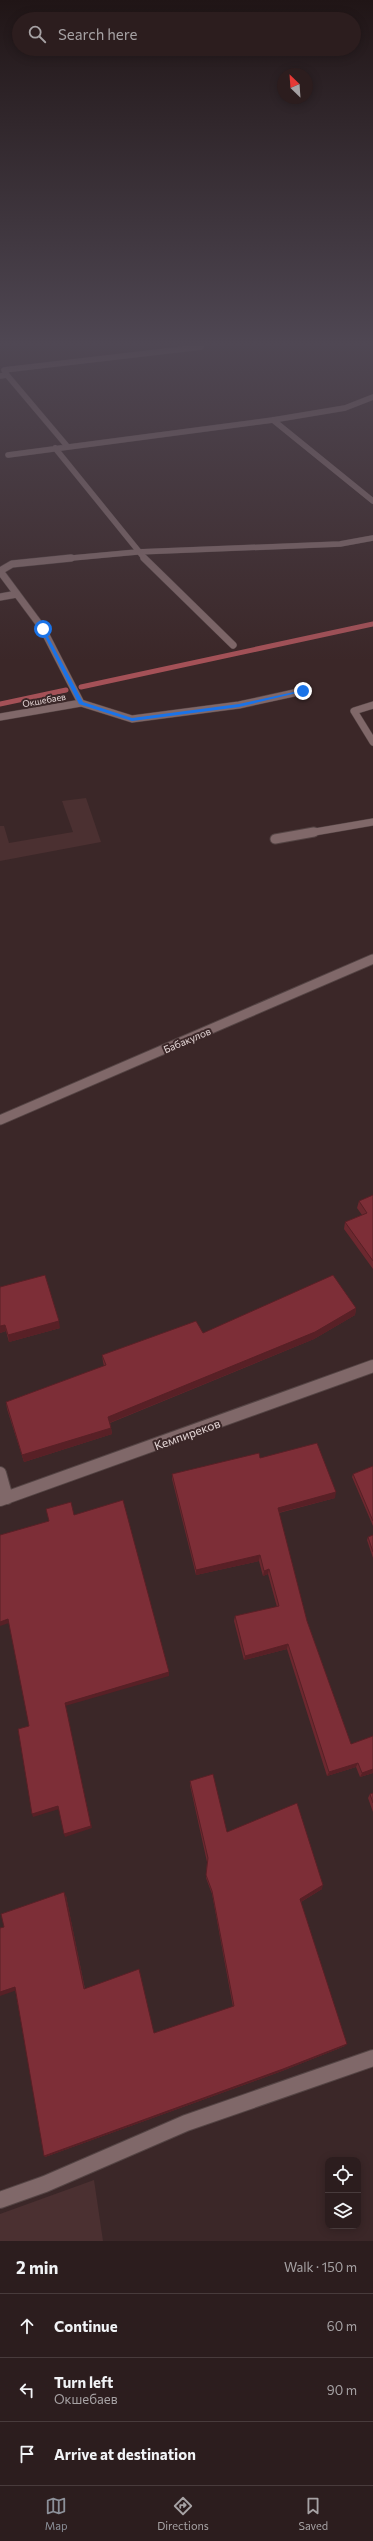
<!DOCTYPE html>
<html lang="en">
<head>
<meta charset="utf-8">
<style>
	body { margin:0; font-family:Commissioner,sans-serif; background:#342627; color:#f1f3f6 }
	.controls { position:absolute; right:12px; bottom:12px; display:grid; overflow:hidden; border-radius:8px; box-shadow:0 2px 10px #0003 }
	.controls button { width:36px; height:36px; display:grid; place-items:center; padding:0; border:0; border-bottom:1px solid #483b3c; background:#2c1d1e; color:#f1f3f6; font:20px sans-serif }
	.compass { position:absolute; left:277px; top:68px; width:36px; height:36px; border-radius:50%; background:#2c1d1e; box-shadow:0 2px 10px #0003; rotate:335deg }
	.stop { position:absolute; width:12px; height:12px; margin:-9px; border:3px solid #1a73e8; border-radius:50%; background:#fff }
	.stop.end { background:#1a73e8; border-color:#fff; box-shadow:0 1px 4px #0008 }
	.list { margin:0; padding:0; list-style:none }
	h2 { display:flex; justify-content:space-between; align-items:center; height:52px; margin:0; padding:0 16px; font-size:17px }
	h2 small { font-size:13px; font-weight:400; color:#a6a2a4 }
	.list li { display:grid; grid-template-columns:26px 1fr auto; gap:12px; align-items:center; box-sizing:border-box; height:64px; padding:0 16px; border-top:1px solid #483b3c }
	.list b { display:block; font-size:15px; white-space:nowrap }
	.list p { margin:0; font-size:13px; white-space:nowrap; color:#a6a2a4 }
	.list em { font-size:13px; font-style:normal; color:#a6a2a4 }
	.icon { flex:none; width:22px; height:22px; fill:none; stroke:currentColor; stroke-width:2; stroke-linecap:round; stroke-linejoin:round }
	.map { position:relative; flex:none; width:373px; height:2241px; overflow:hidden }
	.search { position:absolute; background:#2c1d1e; box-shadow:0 2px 10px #0003; left:12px; right:12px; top:12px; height:44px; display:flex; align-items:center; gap:10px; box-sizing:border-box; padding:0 14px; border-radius:22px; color:#a6a2a4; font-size:15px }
	.sheet { height:244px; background:#2c1d1e }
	nav { display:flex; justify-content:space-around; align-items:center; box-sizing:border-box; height:56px; border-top:1px solid #483b3c; background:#2c1d1e; font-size:11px; color:#a6a2a4 }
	nav a { display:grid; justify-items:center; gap:2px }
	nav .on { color:#8c9099 }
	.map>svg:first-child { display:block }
	.built { fill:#4b3031 }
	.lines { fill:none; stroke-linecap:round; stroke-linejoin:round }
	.stream { stroke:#a45157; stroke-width:5 }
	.lane-far1-casing { stroke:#544444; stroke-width:8 }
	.lane-casing { stroke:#544444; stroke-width:11 }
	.street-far4-casing { stroke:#544444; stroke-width:6 }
	.street-far3-casing { stroke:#544444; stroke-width:8 }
	.street-far2-casing { stroke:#544444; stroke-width:11 }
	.street-far1-casing { stroke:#544444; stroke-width:14 }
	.street-casing { stroke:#544444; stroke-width:18 }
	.lane-far1 { stroke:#806869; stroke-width:7 }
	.lane { stroke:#806869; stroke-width:9 }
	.street-far4 { stroke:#806869; stroke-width:5.5 }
	.street-far3 { stroke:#806869; stroke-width:7 }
	.street-far2 { stroke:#806869; stroke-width:9 }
	.street-far1 { stroke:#806869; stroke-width:12 }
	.street { stroke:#806869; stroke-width:16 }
	.wall { fill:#6c282f }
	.shaded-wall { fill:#582026 }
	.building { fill:#7d2e37; stroke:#582026 }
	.route { fill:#1a73e8 }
	.labels { text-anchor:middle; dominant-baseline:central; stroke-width:4; stroke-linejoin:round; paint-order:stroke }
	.far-street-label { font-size:9px; fill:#e5d7d7; stroke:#3b2728 }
	.street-label { font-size:10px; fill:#e5d7d7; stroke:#3b2728 }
	.near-street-label { font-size:12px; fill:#e5d7d7; stroke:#3b2728 }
</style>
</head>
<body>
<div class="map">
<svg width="373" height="2241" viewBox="0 0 373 2241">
	<rect width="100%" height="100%" fill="#3b2728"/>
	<path class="built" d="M86,798L101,842L0,861V826H4L9,843L73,832L62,801Z
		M94,2180L103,2241H0V2214Z"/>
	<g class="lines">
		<path class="stream" d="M81,687L373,624
			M0,704L66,690"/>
		<defs>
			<path id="lane-far1" d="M309,833L373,822"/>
			<path id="lane" d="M275,839L314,832"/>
			<path id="street-far4" d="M7,375L67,446
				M0,376L7,375L4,370L201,347
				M273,420L373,501
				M55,448L145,559
				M8,455L273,420L345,408L373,397
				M61,559L137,552L340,544L373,538"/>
			<path id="street-far3" d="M71,558L12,564L0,571L43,629L81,703
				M144,558L233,645
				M0,597L17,594
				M373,705L354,711L373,742
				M0,717L81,703L132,719L239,705L303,691"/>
			<path id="street-far2" d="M0,1120L373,959"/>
			<path id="street-far1" d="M0,1473L7,1498
				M0,1500L373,1366"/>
			<path id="street" d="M0,2200L45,2184L186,2123L373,2058"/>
		</defs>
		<use href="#lane-far1" class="lane-far1-casing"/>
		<use href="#lane" class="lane-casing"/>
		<use href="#street-far4" class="street-far4-casing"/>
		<use href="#street-far3" class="street-far3-casing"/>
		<use href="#street-far2" class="street-far2-casing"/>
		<use href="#street-far1" class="street-far1-casing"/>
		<use href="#street" class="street-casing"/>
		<use href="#lane-far1" class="lane-far1"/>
		<use href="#lane" class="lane"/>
		<use href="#street-far4" class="street-far4"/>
		<use href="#street-far3" class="street-far3"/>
		<use href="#street-far2" class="street-far2"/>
		<use href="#street-far1" class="street-far1"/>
		<use href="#street" class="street"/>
	</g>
	<path class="wall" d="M373,1195V1269L344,1229L345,1222L362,1215L357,1208L359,1201Z
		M0,1287L60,1328L9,1342L6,1331L0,1333Z
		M356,1308L355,1315L314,1339L110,1423L111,1428L112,1434L24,1462L7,1409L6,1402L104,1366L103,1362L102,1355L203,1333Z
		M260,1458L335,1498L279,1513L307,1621L351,1744L373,1736V1773L360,1777L356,1767L327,1776L287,1649L244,1660L234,1621L235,1616L277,1607L268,1574L263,1576L259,1561L196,1575L172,1479V1474Z
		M373,1466V1526L352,1477L353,1474Z
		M373,1535V1558L367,1540L368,1537Z
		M190,1781L227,1832L322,1889L301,1902L345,2046L282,2071L45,2157L4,1927L66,1896L85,1989L154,2033L233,2007L212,1894L206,1878L207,1862L190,1785Z
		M373,1793V1812L368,1798L370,1794Z"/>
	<path class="shaded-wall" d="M356,1308L355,1315L314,1339L109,1423L108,1417Z
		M59,1321L60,1328L9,1342L8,1335Z
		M5,1325L6,1331L0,1333V1326Z
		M111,1428L112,1434L24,1462L22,1455Z
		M336,1492L335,1498L277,1513L278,1508Z
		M260,1555L259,1561L196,1575V1570Z
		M269,1569L268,1574L263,1576L264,1571Z
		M8,1619L9,1623L0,1626V1622Z
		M288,1644L287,1649L244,1660L245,1656Z
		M169,1672V1676L65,1706L92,1828L65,1837L64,1834L65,1703Z
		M358,1763L356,1767L327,1776L329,1772Z
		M373,1769V1773L360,1777L362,1773Z
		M58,1806L59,1809L33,1817L32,1814Z
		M323,1885L322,1889L299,1903L300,1899Z
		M64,1892L66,1896L85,1992L84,1989Z
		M15,1987L17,1990L0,1996V1992Z
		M347,2044L345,2046L282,2071L45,2157L44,2156Z"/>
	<path class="building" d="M373,1195V1261L345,1222L367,1213L359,1201Z
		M45,1275L59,1321L8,1335L5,1325L0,1326V1287Z
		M333,1275L356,1308L315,1332L108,1417L111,1428L22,1455L6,1402L106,1365L102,1355L196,1321L203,1333Z
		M317,1443L336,1492L278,1508L307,1621L351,1744L373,1736V1769L362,1773L358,1763L329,1772L288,1644L245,1656L235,1616L279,1606L269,1569L264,1571L260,1555L196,1570L172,1474L259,1453L260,1458Z
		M373,1466V1521L353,1474Z
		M123,1500L169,1672L65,1703L91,1826L64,1834L58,1806L32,1814L18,1729L29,1726L8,1619L0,1622V1535L49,1521L46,1509L71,1502L74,1515Z
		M373,1535V1552L368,1537Z
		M213,1774L227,1832L297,1803L323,1885L300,1899L347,2044L283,2069L44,2156L15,1987L0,1992V1928L4,1927L1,1914L64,1892L84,1989L139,1969L154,2033L234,2006L212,1891L206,1875L208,1858L190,1781Z
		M373,1793V1803L370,1794Z"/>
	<linearGradient id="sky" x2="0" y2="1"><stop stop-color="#201516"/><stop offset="0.52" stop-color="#4f4753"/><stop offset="1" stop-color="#4f4753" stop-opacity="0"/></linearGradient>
	<rect width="373" height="661" fill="url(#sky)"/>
	<path class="route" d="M43,627L83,702L132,718L239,704L303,690L305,691L239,707L132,721L79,704L41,629Z"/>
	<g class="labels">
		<g class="far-street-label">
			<text transform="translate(44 700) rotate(-10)">Окшебаев</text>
		</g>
		<g class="street-label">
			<text transform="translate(187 1040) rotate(-23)">Бабакулов</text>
		</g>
		<g class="near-street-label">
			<text transform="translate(187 1434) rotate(-20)">Кемпиреков</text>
		</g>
	</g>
</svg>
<div class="controls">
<button><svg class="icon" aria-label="locate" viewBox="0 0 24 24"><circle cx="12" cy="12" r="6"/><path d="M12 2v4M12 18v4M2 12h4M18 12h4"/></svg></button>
<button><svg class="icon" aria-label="layers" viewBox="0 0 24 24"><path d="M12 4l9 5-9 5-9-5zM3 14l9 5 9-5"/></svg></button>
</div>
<svg class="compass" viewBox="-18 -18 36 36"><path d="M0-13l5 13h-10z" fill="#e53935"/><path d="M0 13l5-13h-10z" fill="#a6a2a4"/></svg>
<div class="stop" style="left:43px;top:629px"></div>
<div class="stop end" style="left:303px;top:691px"></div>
<div class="search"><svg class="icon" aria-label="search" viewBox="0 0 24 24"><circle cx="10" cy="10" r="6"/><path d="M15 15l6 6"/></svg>Search here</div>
</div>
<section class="sheet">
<h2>2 min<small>Walk · 150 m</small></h2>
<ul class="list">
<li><svg class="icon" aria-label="ahead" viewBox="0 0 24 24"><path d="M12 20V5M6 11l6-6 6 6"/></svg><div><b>Continue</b></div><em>60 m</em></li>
<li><svg class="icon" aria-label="left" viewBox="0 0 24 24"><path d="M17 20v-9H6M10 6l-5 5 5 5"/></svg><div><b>Turn left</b><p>Окшебаев</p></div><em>90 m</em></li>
<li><svg class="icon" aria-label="arrive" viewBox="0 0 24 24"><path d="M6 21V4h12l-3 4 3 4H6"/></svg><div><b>Arrive at destination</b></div></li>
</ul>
</section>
<nav>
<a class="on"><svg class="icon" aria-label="map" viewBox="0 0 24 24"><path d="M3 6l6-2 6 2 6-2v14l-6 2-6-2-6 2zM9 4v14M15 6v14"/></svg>Map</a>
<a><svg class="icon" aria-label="directions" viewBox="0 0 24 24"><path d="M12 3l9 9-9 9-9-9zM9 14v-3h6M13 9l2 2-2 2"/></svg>Directions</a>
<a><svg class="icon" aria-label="saved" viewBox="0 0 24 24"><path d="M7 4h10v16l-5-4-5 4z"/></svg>Saved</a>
</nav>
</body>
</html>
